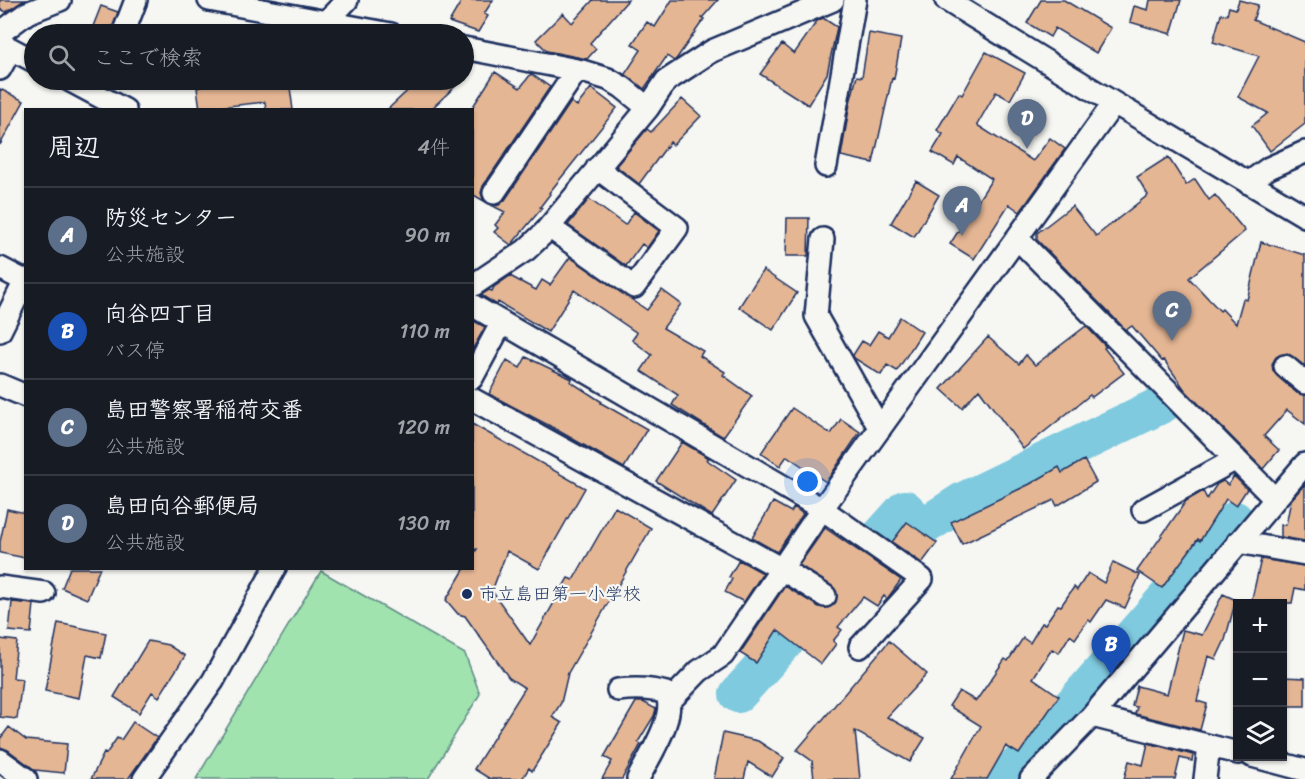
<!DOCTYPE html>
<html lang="ja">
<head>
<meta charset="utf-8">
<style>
	body { margin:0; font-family:Sriracha,"Klee One",sans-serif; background:#242831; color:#f1f3f6 }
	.controls { position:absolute; right:18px; bottom:18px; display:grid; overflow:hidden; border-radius:0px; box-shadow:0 2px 4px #0004 }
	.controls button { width:54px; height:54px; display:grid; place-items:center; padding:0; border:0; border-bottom:2px solid #363941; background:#171b24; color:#f1f3f6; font:30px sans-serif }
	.you { position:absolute; left:808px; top:482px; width:21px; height:21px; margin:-15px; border:4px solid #fff; border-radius:50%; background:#1a73e8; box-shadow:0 0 0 9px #1a73e833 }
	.badge { display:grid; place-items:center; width:39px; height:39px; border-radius:50%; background:#2563eb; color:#fff; font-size:20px; font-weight:700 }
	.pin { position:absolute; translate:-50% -50px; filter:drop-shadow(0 2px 3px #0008) }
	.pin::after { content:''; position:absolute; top:32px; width:21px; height:18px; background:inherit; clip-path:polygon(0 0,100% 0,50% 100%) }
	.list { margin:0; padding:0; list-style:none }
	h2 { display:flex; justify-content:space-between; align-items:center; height:78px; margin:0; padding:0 24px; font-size:26px }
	h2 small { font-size:20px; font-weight:400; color:#9ea1a6 }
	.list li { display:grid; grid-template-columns:39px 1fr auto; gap:18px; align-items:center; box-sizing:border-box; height:96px; padding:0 24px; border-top:2px solid #363941 }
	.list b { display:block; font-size:22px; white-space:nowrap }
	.list p { margin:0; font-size:20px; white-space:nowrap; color:#9ea1a6 }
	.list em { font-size:20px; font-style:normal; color:#9ea1a6 }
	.icon { flex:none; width:33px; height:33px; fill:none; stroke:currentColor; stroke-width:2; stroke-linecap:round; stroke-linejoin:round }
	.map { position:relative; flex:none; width:1305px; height:779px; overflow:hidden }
	.search { position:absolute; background:#171b24; box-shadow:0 2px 4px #0004; left:24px; top:24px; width:450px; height:66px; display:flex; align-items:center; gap:15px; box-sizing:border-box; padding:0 21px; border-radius:33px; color:#9ea1a6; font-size:22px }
	.panel { position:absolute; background:#171b24; box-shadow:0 2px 4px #0004; left:24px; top:108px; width:450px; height:462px; border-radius:0px }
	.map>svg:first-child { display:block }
	.green { fill:#a0e3ae; stroke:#5e8986; stroke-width:1.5 }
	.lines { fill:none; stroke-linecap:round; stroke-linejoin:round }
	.river { stroke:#7fcadf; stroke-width:38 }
	.building { fill:#e4b694; stroke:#1b2f5e; stroke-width:1.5 }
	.minor-casing { stroke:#1b2f5e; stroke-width:26 }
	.minor { stroke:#f6f6f2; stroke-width:21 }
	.poi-dot { fill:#1b2f5e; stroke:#f6f6f2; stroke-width:2 }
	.labels { text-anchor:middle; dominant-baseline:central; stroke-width:4.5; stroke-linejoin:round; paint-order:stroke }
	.poi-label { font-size:18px; fill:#1b2f5e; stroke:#f6f6f2; text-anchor:start }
</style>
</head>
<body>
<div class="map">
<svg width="1305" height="779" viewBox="0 0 1305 779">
	<rect width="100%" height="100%" fill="#f6f6f2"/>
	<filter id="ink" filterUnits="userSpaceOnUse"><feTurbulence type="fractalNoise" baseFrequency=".0167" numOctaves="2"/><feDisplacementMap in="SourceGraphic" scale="12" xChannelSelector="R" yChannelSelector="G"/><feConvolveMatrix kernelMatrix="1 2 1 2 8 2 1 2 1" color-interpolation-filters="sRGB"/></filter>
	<g filter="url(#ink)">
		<path class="green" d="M321,571L465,654L480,694L428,779H196Z"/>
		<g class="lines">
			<path class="river" d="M738,694L905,509L923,527L963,501L1163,404
				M1005,779L1039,743L1235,520"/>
		</g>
		<path class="building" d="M0,0H25L6,12L0,9Z
			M462,0H493L484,14L488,16L478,32L449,22Z
			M593,0H628L590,43L596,49L587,59L547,51L536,40L563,13L572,23Z
			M672,0H718L702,18L704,19L677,58L674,61L667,56L644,89L625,74L641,50L632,44L647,22L655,27Z
			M1041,0H1064L1111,28L1096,53L1055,28L1050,37L1027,23Z
			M1150,0H1181L1171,34L1130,22L1134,6L1148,10Z
			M1239,0L1258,5L1253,20L1305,42V124L1270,151L1252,126L1268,113L1238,97L1259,56L1213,42L1221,14L1227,15L1229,7L1236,9Z
			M101,6L118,12L110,34H90Z
			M823,18L837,27L827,74L808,105L760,74L782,44L794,54L817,21Z
			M272,25L296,29L295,34H270Z
			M869,33L901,39L894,79L892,78L873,163L841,156L850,103L857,76L862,77Z
			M986,52L1025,73L1010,100L996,92L977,125L1033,161L1050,138L1065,149L1020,212L1009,204L974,259L950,244L992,179L958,157L954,165L932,152L943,134L937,130L959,93L962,95Z
			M495,72L520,88L531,74L550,87L483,186L481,193L484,201L472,194V108Z
			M203,80H289L293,110H266L265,102L200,109L197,88L201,87Z
			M419,80H462L430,110H387Z
			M591,88L617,108L549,193L550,194L540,207L542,208L511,245L494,232L498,228L495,225L505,212L493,206L499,205L505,200L571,102L577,106Z
			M0,89L24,101L0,145Z
			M682,99L701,116L673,145L670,142L639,184L616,166L647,129L651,132Z
			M1168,157L1186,185L1195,179L1209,200L1215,195L1245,231L1189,278L1220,311L1222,309L1236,324L1243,299L1247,300L1261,242L1305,255V366L1287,353L1276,357L1272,364L1273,371L1277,376L1297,393L1305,395V424L1287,410L1264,436L1279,450L1263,469L1185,390L1164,360L1162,361L1132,326L1126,330L1037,240V233L1072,206L1096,236L1148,195L1137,177Z
			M916,181L939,195L914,237L891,223Z
			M589,199L625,225L634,212L659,231L647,248L642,244L626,266L568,225Z
			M787,218H809L808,256H786Z
			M570,257L647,310L662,290L681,304L663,328L703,351L700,356L725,372L723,375L752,396L723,437L672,405L678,395L641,371L652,355L632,340L637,333L574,290L548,332L498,302L497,305L481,295L489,290L492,291L494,287L510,276L536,290L542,280L550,285Z
			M763,270L797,293L773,330L739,307Z
			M900,317L922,332L897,371L887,365L881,375L854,358L853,355L862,341L869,345L878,331L888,337Z
			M472,320L485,327L472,350Z
			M1086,326L1106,347L1104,348L1124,373L1092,397L1090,395L1023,449L979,389L962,408L941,389L988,337L1019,364L1026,355L1035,365Z
			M526,357L572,379L571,382L602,402L601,403L647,429L624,468L550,426L489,394L507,360L520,368Z
			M792,408L831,434L841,419L860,432L826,482L787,456L780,466L761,453Z
			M472,424L585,488L539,569L507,551L492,591L530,645L568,578L573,580L615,507L651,528L568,673L561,703L552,717L562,723L532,771L529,768L522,779H490L474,769L525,688L509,678L465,616L458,614L446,600L465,568H472V557L477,549L472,550Z
			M682,442L709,458L707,460L736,480L712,516L656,481Z
			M1084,460L1096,482L1057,506L1054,500L962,544L951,522L1030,484L1059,467L1062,473Z
			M1234,476L1247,489L1236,506L1226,499L1200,541L1198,539L1162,588L1137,571L1186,501L1203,491L1207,499L1217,484L1223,481L1228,485Z
			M1305,484V541L1281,537V525H1286L1291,500Z
			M773,502L791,512L794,507L803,514L777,552L752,538Z
			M7,509L26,513V558L0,553V542Z
			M907,522L937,543L922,563L892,542Z
			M825,528L901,580L887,599L884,596L877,606L863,597L838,627L842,630L833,641L836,644L821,664L777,630L756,663L740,653L785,586L819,607H830L836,602V591L832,586L799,565Z
			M1261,559L1305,566V590L1295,588L1292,603H1251Z
			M739,560L763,573L744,602L725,592L732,579L729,577Z
			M1113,562L1140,575L1125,608L1106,600L1091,622L1088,620L1075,639L1070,635L1059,653L1052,649L1033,678L1059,696L1019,754L1006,746L987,779H951L981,726L949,706L959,691L976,701L1005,659L1008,661L1023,638L1030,643L1042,623L1045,624L1058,605L1061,606L1074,587L1077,590L1088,573L1104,583Z
			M70,568H100L87,599L62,588Z
			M1223,594L1236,600L1225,640L1216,659L1208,656L1197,701L1207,704L1200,730L1135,714L1137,707L1132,706L1137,686L1167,694L1183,630L1202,635Z
			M12,602L34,604L31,633L9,631Z
			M58,623L106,633L101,658L87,655L79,698L45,691Z
			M0,639L17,641L13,678L22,679L17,719L0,717Z
			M148,641L168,645L185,656L159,697L152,692L139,713L114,697Z
			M889,641L927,674L887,717L925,738L910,762L855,731L860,779H814L812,761L797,750Z
			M1282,677L1305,678V706H1282Z
			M636,702H643L656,709L654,716L638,742L641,744L622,779H602L612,761L604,757Z
			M133,722L157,738L135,769L128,779H91L104,753L106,754L117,738L121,740Z
			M9,727L26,740L67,744L64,773L35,770L8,750L0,747V739Z
			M723,733L758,741L784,758L772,777L748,762L744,779H714Z
			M1148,743L1193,755L1192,761L1180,758L1175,779H1124L1129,761L1143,765Z"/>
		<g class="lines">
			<defs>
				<path id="minor" d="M209,0L391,34
					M946,0L1114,103L1305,216
					M326,22L347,0
					M0,33L27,13L60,0
					M123,34L136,0
					M0,43L34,61
					M464,48L582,71L608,79L622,87L648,108
					M0,69L11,49
					M69,80L125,110
					M826,166L855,0
					M1248,183L1269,168L1305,152
					M494,193L577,70
					M549,227L634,287L677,228L597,168
					M1017,238L1275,499
					M823,239L816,316L880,429
					M0,268L25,281
					M472,286L526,250L544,233L648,108L666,81L712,51L833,0
					M472,305L822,509L922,579L860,647
					M0,331L26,279
					M1285,366L1305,383
					M472,378L502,322
					M0,385L26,396
					M472,399L780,568L825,596
					M1143,510L1236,459
					M1238,542L1305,554
					M0,587L44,593
					M618,690C635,688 650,688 666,693C678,715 648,758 638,779
					M670,701L699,671L723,655L822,509L1114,103
					M1092,716L1238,753
					M1252,756L1305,770
					M0,760L26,779
					M144,779L213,681L275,568
					M1031,779L1092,716L1305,464
					M1205,779L1209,746"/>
			</defs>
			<use href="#minor" class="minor-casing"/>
			<use href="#minor" class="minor"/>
		</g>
	</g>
	<circle class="poi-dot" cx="467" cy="594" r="6"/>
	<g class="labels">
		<g class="poi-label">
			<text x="479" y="594">市立島田第一小学校</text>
		</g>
	</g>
</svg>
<div class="controls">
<button>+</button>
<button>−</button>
<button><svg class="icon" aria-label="layers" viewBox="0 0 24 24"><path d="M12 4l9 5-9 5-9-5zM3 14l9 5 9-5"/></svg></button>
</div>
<div class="you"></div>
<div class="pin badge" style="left:962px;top:236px;background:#5c6f8a">A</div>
<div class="pin badge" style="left:1111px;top:675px;background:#1a4fb4">B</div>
<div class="pin badge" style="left:1172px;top:341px;background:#5c6f8a">C</div>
<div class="pin badge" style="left:1027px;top:149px;background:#5c6f8a">D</div>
<div class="search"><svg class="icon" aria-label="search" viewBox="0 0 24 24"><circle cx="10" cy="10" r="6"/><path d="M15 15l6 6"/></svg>ここで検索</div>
<section class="panel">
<h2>周辺<small>4件</small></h2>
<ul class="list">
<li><span class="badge" style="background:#5c6f8a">A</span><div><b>防災センター</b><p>公共施設</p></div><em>90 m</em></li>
<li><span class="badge" style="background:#1a4fb4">B</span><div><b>向谷四丁目</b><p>バス停</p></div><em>110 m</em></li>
<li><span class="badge" style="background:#5c6f8a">C</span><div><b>島田警察署稲荷交番</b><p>公共施設</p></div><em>120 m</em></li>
<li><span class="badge" style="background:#5c6f8a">D</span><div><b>島田向谷郵便局</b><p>公共施設</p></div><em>130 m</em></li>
</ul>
</section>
</div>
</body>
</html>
